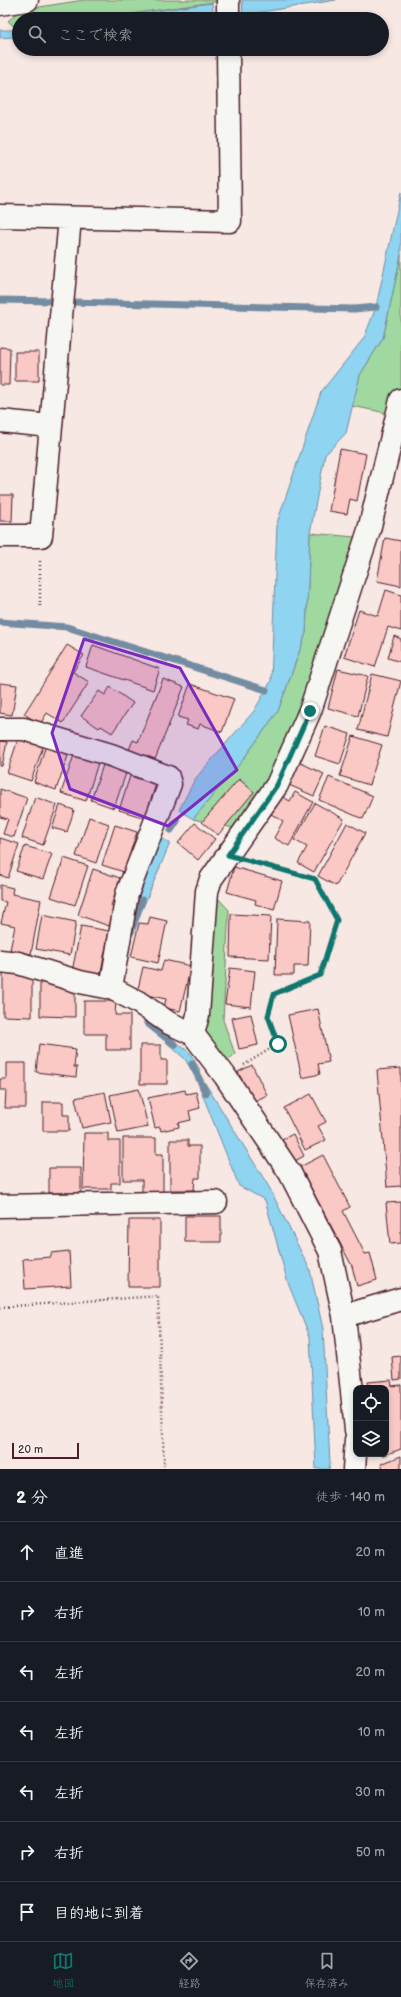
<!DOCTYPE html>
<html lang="ja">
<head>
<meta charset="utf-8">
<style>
	body { margin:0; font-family:"Balsamiq Sans","Klee One",sans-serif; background:#242831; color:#f1f3f6 }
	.controls { position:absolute; right:12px; bottom:12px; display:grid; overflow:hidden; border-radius:8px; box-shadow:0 2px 6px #0003 }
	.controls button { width:36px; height:36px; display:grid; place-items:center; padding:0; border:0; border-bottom:1px solid #363941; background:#171b24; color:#f1f3f6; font:20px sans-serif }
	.scale { position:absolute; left:12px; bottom:10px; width:67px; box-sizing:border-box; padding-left:4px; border:2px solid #4a1f2b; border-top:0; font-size:11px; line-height:14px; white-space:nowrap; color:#4a1f2b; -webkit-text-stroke:3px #f6f6f2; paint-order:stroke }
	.stop { position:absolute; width:12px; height:12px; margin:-9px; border:3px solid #0f766e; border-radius:50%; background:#fff }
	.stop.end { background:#0f766e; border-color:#fff; box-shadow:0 1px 4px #0008 }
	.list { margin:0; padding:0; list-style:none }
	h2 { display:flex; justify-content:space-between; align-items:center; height:52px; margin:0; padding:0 16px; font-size:17px }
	h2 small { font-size:13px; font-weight:400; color:#9ea1a6 }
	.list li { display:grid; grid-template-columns:26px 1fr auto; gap:12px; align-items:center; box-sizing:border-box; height:60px; padding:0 16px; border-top:1px solid #363941 }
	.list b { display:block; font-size:15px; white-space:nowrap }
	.list em { font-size:13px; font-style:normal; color:#9ea1a6 }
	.icon { flex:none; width:22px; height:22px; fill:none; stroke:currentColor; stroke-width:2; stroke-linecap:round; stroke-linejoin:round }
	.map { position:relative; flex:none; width:401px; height:1469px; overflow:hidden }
	.search { position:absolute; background:#171b24; box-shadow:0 2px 6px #0003; left:12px; right:12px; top:12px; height:44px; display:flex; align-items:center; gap:10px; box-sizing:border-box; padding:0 14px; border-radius:22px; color:#9ea1a6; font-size:15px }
	.sheet { height:472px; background:#171b24 }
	nav { display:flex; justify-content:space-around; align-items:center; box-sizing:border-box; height:56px; border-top:1px solid #363941; background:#171b24; font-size:11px; color:#9ea1a6 }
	nav a { display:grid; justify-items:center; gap:2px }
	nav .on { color:#0f766e }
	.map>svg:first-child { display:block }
	.green { fill:#a0d99f; stroke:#757c65 }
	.water { fill:#8fd4f1; stroke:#738ca2 }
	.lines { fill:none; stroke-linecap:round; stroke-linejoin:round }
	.stream { stroke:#738ca2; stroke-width:7 }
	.building { fill:#fac9c5; stroke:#4a1f2b }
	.street-casing { stroke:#4a1f2b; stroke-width:25 }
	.path { stroke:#4a1f2b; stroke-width:2.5; stroke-dasharray:1 3; stroke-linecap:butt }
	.street { stroke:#f6f6f2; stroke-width:22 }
	.route { stroke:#0f766e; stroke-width:5 }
	.marked { fill:#7b2cbf; fill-opacity:0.2; stroke:#7b2cbf; stroke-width:3; stroke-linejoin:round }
</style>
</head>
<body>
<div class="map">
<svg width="401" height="1469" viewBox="0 0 401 1469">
	<rect width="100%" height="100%" fill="#f7e8e4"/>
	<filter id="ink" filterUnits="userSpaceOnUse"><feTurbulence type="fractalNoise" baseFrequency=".025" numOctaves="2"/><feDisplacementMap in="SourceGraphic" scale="8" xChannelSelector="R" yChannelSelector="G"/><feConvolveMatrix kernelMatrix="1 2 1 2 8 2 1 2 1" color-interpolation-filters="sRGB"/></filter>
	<g filter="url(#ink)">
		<path class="green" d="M84,0H228L97,19H19L18,30L8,21L20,10Z
			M401,255V416L352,406L360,375L383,338Z
			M310,533L355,537L304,706L270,779L233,828L193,819L242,761L278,711L306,633Z
			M216,896L229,910L223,1020L235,1054L224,1064L204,1035Z"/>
		<path class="water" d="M242,0H336L243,15Z
			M212,3L214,18L97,19Z
			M0,30H19V44H17L12,37L0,38Z
			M401,192V255L383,338L360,375L346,433L325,455L310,533L306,633L278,711L242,761L193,819L179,810L195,779L254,711L271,681L277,523L321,392L364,338L376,307Z
			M160,837L170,843L142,910L135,908Z
			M169,1036L190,1053L200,1070L194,1075L185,1059L166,1042Z
			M205,1083L269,1187L310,1270L323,1329L330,1463L329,1469H316L310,1337L288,1283L265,1200L239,1186L199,1086Z"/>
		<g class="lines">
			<path class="stream" d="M0,300L55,301
				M70,302L354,309L376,307
				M0,622L67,627L266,690
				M171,830L177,821
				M131,932L142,900
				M147,1023L175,1045
				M192,1064L206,1093"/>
		</g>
		<path class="building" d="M0,347L10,348L9,385H0Z
			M15,352H39V381H15Z
			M340,449L366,454L357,501L350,499L347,514L329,511Z
			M0,495H13L12,521H0Z
			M385,538L401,541V586L377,581Z
			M386,590L401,595V631L388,627L375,667L344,657L359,610L378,616Z
			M394,636L401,639V662L388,658Z
			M67,645L84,655L73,672L89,682L63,723L47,713L40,724L24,714Z
			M93,645L160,669L153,690L86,667Z
			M338,669L368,676L358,716L328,708Z
			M372,674L401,681L387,737L358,730Z
			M163,679L184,687L154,762L128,752L133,740L138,742Z
			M0,683L17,685L12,715L0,713Z
			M190,684L234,699L222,732L200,724L198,729L186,725L188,720L178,717Z
			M110,687L133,703L112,733L101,726L99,728L81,716L99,691L105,695Z
			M325,726L350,734L340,764L315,756Z
			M19,736L44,744L31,781L7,773Z
			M353,736L382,745L369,785L340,776Z
			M0,741L7,742L2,766H0Z
			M46,745L69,753L56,790L34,782Z
			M74,755L98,763L86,801L61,793Z
			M299,762L324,774L314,796L289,785Z
			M103,765L126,773L114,808L91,800Z
			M130,776L156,784L145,818L119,810Z
			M329,777L373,796L363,819L319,800Z
			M239,779L254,792L218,835L202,822Z
			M0,789L27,798L14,837L3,834L8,819L0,817Z
			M295,792L313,802L289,846L274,838L283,821L271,814L281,796L290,801Z
			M35,797L57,805L43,845L22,838Z
			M315,803L344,819L314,872L298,863L307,847L294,840Z
			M60,805L74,810L67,832L52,828Z
			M89,817L109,824L96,863L76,856Z
			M195,823L215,839L198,860L178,843Z
			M347,823L365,833L336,886L318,876Z
			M115,825L137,832L124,872L102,865Z
			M0,838L19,844L8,878L0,875Z
			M25,846L52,854L43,879L16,871Z
			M64,858L88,866L75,905L51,897Z
			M234,867L282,881L274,910L255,904L256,900L227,892Z
			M93,869L120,878L111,906L115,908L109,926L78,915Z
			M0,885L13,888L12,894L41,900L31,954L10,950L15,926L1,923L6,902L0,901Z
			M231,914L271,916L269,959L230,957Z
			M42,915L76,922L70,955L36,949Z
			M150,917L167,921L158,963L131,957L139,923L148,924Z
			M277,919L310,921L308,966H294V975H275Z
			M81,926L109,931L100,977L72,972Z
			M164,960L191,966L180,1011L164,1008L166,999L137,993L143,967L161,971Z
			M230,968L255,971L251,1007L225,1004Z
			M3,973H32V1017L3,1016Z
			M40,981L75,988V1017L40,1016Z
			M84,1001H116L115,1015H130V1050H106V1034H84Z
			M318,1009L329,1062L318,1064L320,1074L302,1078L288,1015Z
			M251,1014L258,1045L239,1049L232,1018Z
			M39,1044L76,1049L74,1067H77L76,1077L36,1072Z
			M140,1045H161V1060H167V1084H140Z
			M6,1063H26V1108H5L6,1090H0V1079H6Z
			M252,1065L267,1095L253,1102L238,1072Z
			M401,1068V1186L387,1187L377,1070Z
			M139,1089L148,1127L118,1133L110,1095Z
			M185,1090L186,1094L196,1092L200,1108L189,1111L191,1120L178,1123L179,1127L161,1131L160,1127L155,1128L148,1098Z
			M105,1092L111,1122L82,1128L75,1098Z
			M311,1094L326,1122L318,1126L326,1140L305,1150L284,1108Z
			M43,1102H63V1115H69V1131H43Z
			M84,1133H108V1141H120V1183H111V1189H83Z
			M293,1134L304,1156L291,1163L279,1141Z
			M123,1138H156V1154H163V1193H142V1180H123Z
			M170,1140H188V1146H200V1178H195L194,1190H170Z
			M323,1155L350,1207L343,1211L365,1254L370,1253L377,1280L357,1286L352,1266L300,1167Z
			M49,1168H81V1193H49Z
			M401,1202V1243L390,1244L386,1203Z
			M185,1216H221V1242H185Z
			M129,1220H160V1287H128Z
			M69,1251L71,1286L25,1289L23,1259L51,1257V1253Z
			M401,1356V1379L394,1380L392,1357Z
			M391,1380L392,1386L401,1385V1449L382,1456L381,1454H386V1388H369L368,1382Z
			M401,1456V1469H383L381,1464Z"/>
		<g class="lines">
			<defs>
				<path id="street" d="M228,0V19
					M0,4L27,0
					M0,216L230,221L228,49
					M0,421L51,426
					M0,536H41L70,218
					M0,729H24L111,755L168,777L170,784L127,894L111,988
					M0,961L18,963L80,982L111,988L138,1002L169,1023L193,1034L225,1076L290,1173L330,1251L344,1316L356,1430
					M193,1034L198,1015L207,891L211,879L277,785L310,711L369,530L401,400
					M0,1206L216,1202
					M344,1316L401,1299
					M354,1469L356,1440"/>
			</defs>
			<use href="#street" class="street-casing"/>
			<path class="path" d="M40,606V559
				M244,1065L278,1044L268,1016L274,994L320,975L337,920L315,879L250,861
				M0,1307L158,1296L164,1466"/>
			<use href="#street" class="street"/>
		</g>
	</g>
	<g class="lines" filter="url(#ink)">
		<path class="route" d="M278,1044L268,1016L274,994L320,975L337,920L315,879L228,855L277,785L310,711"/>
	</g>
	<path class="marked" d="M84,639L180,668L237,770L168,826L70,789L52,733Z"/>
</svg>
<div class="controls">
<button><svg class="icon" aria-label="locate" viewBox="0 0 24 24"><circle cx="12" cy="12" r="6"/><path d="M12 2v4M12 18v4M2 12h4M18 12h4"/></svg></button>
<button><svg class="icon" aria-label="layers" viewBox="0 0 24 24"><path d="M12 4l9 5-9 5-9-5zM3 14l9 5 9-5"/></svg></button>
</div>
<div class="scale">20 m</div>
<div class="stop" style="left:278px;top:1044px"></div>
<div class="stop end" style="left:310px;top:711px"></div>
<div class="search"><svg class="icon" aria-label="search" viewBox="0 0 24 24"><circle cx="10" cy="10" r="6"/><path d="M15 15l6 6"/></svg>ここで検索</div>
</div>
<section class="sheet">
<h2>2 分<small>徒歩 · 140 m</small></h2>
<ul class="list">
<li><svg class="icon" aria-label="ahead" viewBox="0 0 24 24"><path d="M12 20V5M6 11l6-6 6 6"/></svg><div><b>直進</b></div><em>20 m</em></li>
<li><svg class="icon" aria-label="right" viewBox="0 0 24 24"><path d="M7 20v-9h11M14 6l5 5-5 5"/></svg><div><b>右折</b></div><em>10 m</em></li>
<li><svg class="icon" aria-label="left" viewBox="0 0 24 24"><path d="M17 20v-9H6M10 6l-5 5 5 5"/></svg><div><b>左折</b></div><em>20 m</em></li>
<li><svg class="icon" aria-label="left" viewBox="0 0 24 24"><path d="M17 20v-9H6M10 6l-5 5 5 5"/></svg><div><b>左折</b></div><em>10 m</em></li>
<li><svg class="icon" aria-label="left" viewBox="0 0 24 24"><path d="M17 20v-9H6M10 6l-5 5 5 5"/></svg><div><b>左折</b></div><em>30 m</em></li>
<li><svg class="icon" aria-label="right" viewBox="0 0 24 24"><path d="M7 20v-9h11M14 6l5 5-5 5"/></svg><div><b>右折</b></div><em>50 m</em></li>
<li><svg class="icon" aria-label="arrive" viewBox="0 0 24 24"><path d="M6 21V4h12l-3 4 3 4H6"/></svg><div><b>目的地に到着</b></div></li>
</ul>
</section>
<nav>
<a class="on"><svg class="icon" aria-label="map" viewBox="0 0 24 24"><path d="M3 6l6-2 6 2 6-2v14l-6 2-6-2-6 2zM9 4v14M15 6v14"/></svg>地図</a>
<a><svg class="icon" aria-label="directions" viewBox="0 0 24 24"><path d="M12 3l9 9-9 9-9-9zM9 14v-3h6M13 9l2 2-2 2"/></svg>経路</a>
<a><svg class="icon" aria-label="saved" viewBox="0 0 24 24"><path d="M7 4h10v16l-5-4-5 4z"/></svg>保存済み</a>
</nav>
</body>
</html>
